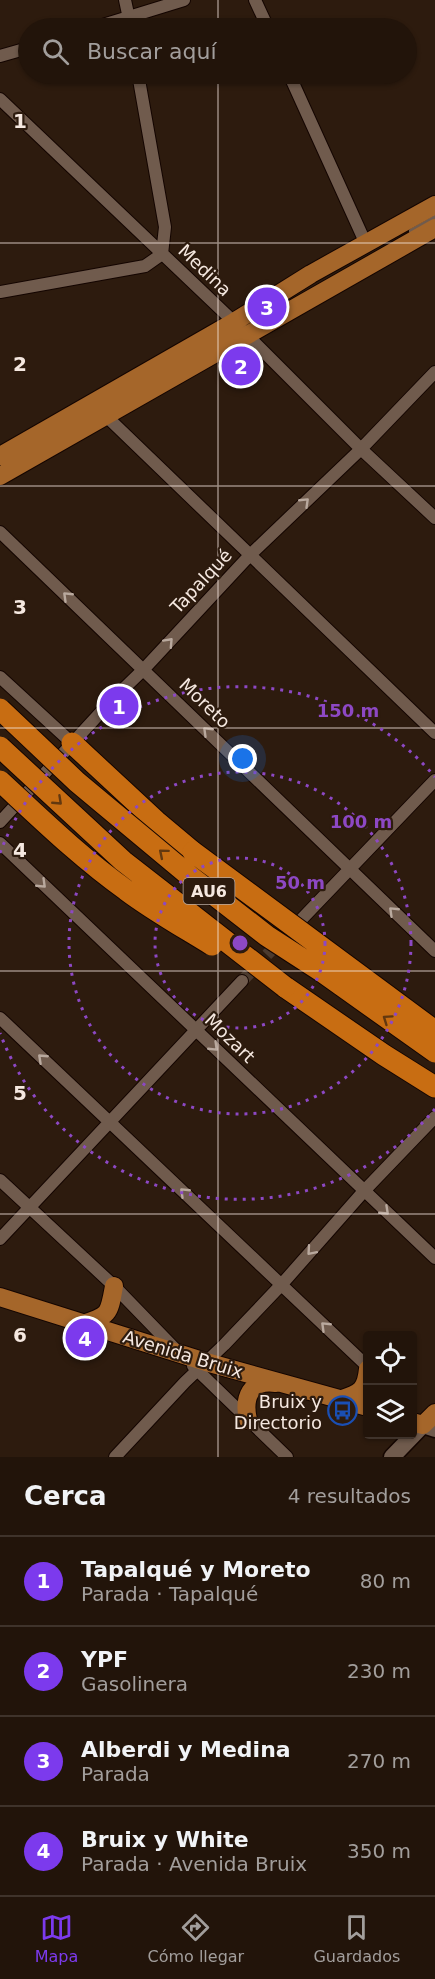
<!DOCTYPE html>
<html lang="es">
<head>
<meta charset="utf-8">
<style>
	body { margin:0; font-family:"DejaVu Sans",sans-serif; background:#2a1d13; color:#f1f3f6 }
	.controls { position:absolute; right:18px; bottom:18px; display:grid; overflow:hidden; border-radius:6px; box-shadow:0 2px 4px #0004 }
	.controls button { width:54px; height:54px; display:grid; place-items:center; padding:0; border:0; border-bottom:2px solid #3f332b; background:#22140a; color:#f1f3f6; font:30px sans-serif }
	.you { position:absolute; left:243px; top:759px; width:21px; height:21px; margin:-15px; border:4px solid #fff; border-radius:50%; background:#1a73e8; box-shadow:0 0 0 9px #1a73e833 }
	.badge { display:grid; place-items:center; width:39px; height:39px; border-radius:50%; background:#7c3aed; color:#fff; font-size:20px; font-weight:700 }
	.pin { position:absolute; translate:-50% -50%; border:3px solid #fff; box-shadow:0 2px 6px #0006 }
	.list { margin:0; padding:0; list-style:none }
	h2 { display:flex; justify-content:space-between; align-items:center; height:78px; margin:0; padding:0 24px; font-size:26px }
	h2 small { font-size:20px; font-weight:400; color:#a29e9c }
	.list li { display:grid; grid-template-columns:39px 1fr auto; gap:18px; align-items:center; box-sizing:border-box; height:90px; padding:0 24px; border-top:2px solid #3f332b }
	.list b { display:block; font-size:22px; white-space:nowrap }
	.list p { margin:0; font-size:20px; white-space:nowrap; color:#a29e9c }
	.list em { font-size:20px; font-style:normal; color:#a29e9c }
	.icon { flex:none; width:33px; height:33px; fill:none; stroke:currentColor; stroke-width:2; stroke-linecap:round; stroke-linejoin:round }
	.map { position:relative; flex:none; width:435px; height:1457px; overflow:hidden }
	.search { position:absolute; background:#22140a; box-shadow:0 2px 4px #0004; left:18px; right:18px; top:18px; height:66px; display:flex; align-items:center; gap:15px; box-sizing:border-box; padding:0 21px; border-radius:33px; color:#a29e9c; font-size:22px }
	.sheet { height:438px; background:#22140a }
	nav { display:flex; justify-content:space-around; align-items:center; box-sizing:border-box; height:84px; border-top:2px solid #3f332b; background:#22140a; font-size:16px; color:#a29e9c }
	nav a { display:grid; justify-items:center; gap:3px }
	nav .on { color:#7c3aed }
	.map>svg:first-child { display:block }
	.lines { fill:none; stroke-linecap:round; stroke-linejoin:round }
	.street-tunnel { stroke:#4b3a2e; stroke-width:12; stroke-dasharray:12 6; stroke-linecap:butt }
	.lane-casing { stroke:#140500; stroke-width:8 }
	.street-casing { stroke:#140500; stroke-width:14 }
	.secondary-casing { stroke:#140500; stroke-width:19 }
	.primary-casing { stroke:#140500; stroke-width:20 }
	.highway-casing { stroke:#140500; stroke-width:23 }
	.lane { stroke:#705b4d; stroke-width:6 }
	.street { stroke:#705b4d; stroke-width:12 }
	.secondary { stroke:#705b4d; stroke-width:16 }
	.primary { stroke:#a5662a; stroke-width:18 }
	.highway { stroke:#c86d12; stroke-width:21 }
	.highway-bridge-casing { stroke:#140500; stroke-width:23; stroke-linecap:butt }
	.highway-bridge { stroke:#c86d12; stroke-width:21 }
	.oneway { stroke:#b9a99e }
	.oneway2 { stroke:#63380f }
	.grid { fill:none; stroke:#f5e8e0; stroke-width:1.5; stroke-opacity:0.55 }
	.ring { fill:none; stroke:#8d48c4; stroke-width:3; stroke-dasharray:3 6 }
	.labels { text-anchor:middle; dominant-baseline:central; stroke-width:4.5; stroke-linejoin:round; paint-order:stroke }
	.shield { fill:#2d1b0e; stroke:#b9aaa1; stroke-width:1.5 }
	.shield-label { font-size:16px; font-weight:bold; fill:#f5e8e0 }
	.street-label { font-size:18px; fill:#f5e8e0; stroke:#2d1b0e }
	.poi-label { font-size:18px; fill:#f5e8e0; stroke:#2d1b0e; text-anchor:end }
	.grid-label { font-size:20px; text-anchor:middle; font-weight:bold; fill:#f5e8e0; stroke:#2d1b0e; stroke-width:4.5; stroke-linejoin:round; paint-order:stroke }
	.centre { fill:#8d48c4; stroke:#2d1b0e; stroke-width:3 }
	.ring-label { font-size:18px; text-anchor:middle; font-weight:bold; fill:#8d48c4; stroke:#2d1b0e; stroke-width:4.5; stroke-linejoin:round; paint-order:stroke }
</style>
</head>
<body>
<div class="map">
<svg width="435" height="1457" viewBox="0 0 435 1457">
	<rect width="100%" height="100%" fill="#2d1b0e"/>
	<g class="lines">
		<path class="street-tunnel" d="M242,981L282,939"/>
		<defs>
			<path id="lane" d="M412,231L435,218"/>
			<path id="street" d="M125,0L131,28
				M255,0L268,28
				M93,28L184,0
				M0,56L28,48
				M289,74L366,244
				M0,99L234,322L361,449L435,518
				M0,292L145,266L162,254L165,227L138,74
				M106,416L435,733
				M0,532L435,951
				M0,677L72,743
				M0,822L112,700L144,669L250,555L361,449L435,372
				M0,843L435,1258
				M298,923L435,780
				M0,1018L368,1367
				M0,1180L114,1286L176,1350
				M0,1239L242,981
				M193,1366L287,1457
				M115,1457L185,1382L224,1345L282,1284L364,1191L435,1117"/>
			<path id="secondary" d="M392,1457L423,1425L435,1429"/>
			<path id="primary" d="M0,456L234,322L311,274L435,205
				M0,476L435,228
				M0,1297L206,1362L368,1407
				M83,1324C110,1315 109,1314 114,1286
				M342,1399C361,1393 366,1389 368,1369
				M248,1420C243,1398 250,1379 276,1383
				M412,1422L423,1425L435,1413"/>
			<path id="highway" d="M72,743L156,821L193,852
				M285,987L384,1055L435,1087"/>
		</defs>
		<use href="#lane" class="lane-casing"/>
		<use href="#street" class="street-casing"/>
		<use href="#secondary" class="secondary-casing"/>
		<use href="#primary" class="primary-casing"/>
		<use href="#highway" class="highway-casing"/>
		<use href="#lane" class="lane"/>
		<use href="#street" class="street"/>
		<use href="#secondary" class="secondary"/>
		<use href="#primary" class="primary"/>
		<use href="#highway" class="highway"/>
		<defs>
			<path id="highway-bridge" d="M0,709L77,782L191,877L267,936L321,971L435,1052
				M0,747L123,861L285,987
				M0,781C40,818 81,858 126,890C154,911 183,927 212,945
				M193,852L435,1031"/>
		</defs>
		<use href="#highway-bridge" class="highway-bridge-casing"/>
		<use href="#highway-bridge" class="highway-bridge"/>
	</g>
	<defs><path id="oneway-chevron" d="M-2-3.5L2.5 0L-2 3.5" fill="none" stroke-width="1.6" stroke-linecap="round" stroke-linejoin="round" transform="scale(1.5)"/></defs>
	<g class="oneway">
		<use href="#oneway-chevron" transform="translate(305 502) rotate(-44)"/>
		<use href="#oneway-chevron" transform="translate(67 596) rotate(-136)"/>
		<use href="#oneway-chevron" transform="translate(169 642) rotate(-47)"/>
		<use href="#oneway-chevron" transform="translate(207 731) rotate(-136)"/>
		<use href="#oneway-chevron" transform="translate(42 884) rotate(44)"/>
		<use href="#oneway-chevron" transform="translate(393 911) rotate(-136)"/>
		<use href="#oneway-chevron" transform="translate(214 1047) rotate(44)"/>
		<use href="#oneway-chevron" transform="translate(42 1058) rotate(-137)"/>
		<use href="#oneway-chevron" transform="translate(184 1192) rotate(-136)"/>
		<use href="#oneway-chevron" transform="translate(385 1211) rotate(43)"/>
		<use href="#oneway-chevron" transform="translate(311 1251) rotate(131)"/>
		<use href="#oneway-chevron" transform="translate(325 1326) rotate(-136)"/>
	</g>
	<g class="oneway2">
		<use href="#oneway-chevron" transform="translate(58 801) rotate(43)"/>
		<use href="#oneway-chevron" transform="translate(163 853) rotate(-140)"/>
		<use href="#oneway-chevron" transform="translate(387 1019) rotate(-145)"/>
	</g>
	<path class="grid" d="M218,0V28M218,74V1457M0,243H435M0,486H435M0,728H435M0,971H435M0,1214H435"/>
	<g class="ring">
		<circle cx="240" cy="943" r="85"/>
		<circle cx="240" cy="943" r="171"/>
		<path d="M435 1109A256 256 0 0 1 0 1033M0 853A256 256 0 0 1 435 777"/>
	</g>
	<defs>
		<symbol id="bus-ring" viewBox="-11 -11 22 22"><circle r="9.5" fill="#2d1b0e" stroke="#1a4fb4" stroke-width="1.5"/><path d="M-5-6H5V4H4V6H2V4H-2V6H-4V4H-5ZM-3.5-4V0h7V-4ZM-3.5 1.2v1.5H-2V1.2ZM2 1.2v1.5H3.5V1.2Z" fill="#1a4fb4"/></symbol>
	</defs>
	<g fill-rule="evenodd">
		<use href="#bus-ring" x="326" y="1394" width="33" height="33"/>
	</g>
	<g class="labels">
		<rect class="shield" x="183.5" y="878" width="51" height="26" rx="4.5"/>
		<g class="shield-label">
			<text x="209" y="891">AU6</text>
		</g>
		<g class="street-label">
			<text transform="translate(205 270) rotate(44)">Medina</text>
			<text transform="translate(201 581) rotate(-47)">Tapalqué</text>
			<text transform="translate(205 703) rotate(44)">Moreto</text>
			<text transform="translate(230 1038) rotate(44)">Mozart</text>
			<text transform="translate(183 1354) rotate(17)">Avenida Bruix</text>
		</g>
		<g class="poi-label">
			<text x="322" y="1401">Bruix y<tspan x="322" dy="21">Directorio</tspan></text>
		</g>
	</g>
	<g class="grid-label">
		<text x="20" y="128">1</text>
		<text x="20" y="371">2</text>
		<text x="20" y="614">3</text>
		<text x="20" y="857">4</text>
		<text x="20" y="1100">5</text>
		<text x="20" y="1342">6</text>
	</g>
	<circle cx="240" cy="943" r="9" class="centre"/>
	<g class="ring-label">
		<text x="348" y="717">150 m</text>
		<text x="361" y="828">100 m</text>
		<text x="300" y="889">50 m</text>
	</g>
</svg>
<div class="controls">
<button><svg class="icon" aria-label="locate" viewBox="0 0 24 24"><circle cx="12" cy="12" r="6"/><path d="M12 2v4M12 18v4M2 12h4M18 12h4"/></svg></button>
<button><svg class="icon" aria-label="layers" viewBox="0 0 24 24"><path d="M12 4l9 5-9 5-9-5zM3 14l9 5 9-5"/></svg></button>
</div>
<div class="you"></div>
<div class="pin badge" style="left:119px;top:706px">1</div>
<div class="pin badge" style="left:241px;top:366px">2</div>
<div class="pin badge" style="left:267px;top:307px">3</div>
<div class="pin badge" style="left:85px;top:1338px">4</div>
<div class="search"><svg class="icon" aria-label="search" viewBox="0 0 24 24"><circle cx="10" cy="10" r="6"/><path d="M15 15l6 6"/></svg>Buscar aquí</div>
</div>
<section class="sheet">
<h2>Cerca<small>4 resultados</small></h2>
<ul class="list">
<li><span class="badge">1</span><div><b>Tapalqué y Moreto</b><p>Parada · Tapalqué</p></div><em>80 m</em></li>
<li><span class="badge">2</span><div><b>YPF</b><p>Gasolinera</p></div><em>230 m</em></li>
<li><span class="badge">3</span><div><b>Alberdi y Medina</b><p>Parada</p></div><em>270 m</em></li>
<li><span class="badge">4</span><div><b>Bruix y White</b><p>Parada · Avenida Bruix</p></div><em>350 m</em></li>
</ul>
</section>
<nav>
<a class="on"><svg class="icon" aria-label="map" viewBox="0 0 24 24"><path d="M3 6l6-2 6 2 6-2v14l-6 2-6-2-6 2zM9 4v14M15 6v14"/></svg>Mapa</a>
<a><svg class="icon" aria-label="directions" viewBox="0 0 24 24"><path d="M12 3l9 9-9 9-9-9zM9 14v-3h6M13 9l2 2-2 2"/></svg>Cómo llegar</a>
<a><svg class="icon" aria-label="saved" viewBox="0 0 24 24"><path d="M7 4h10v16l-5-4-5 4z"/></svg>Guardados</a>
</nav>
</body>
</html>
